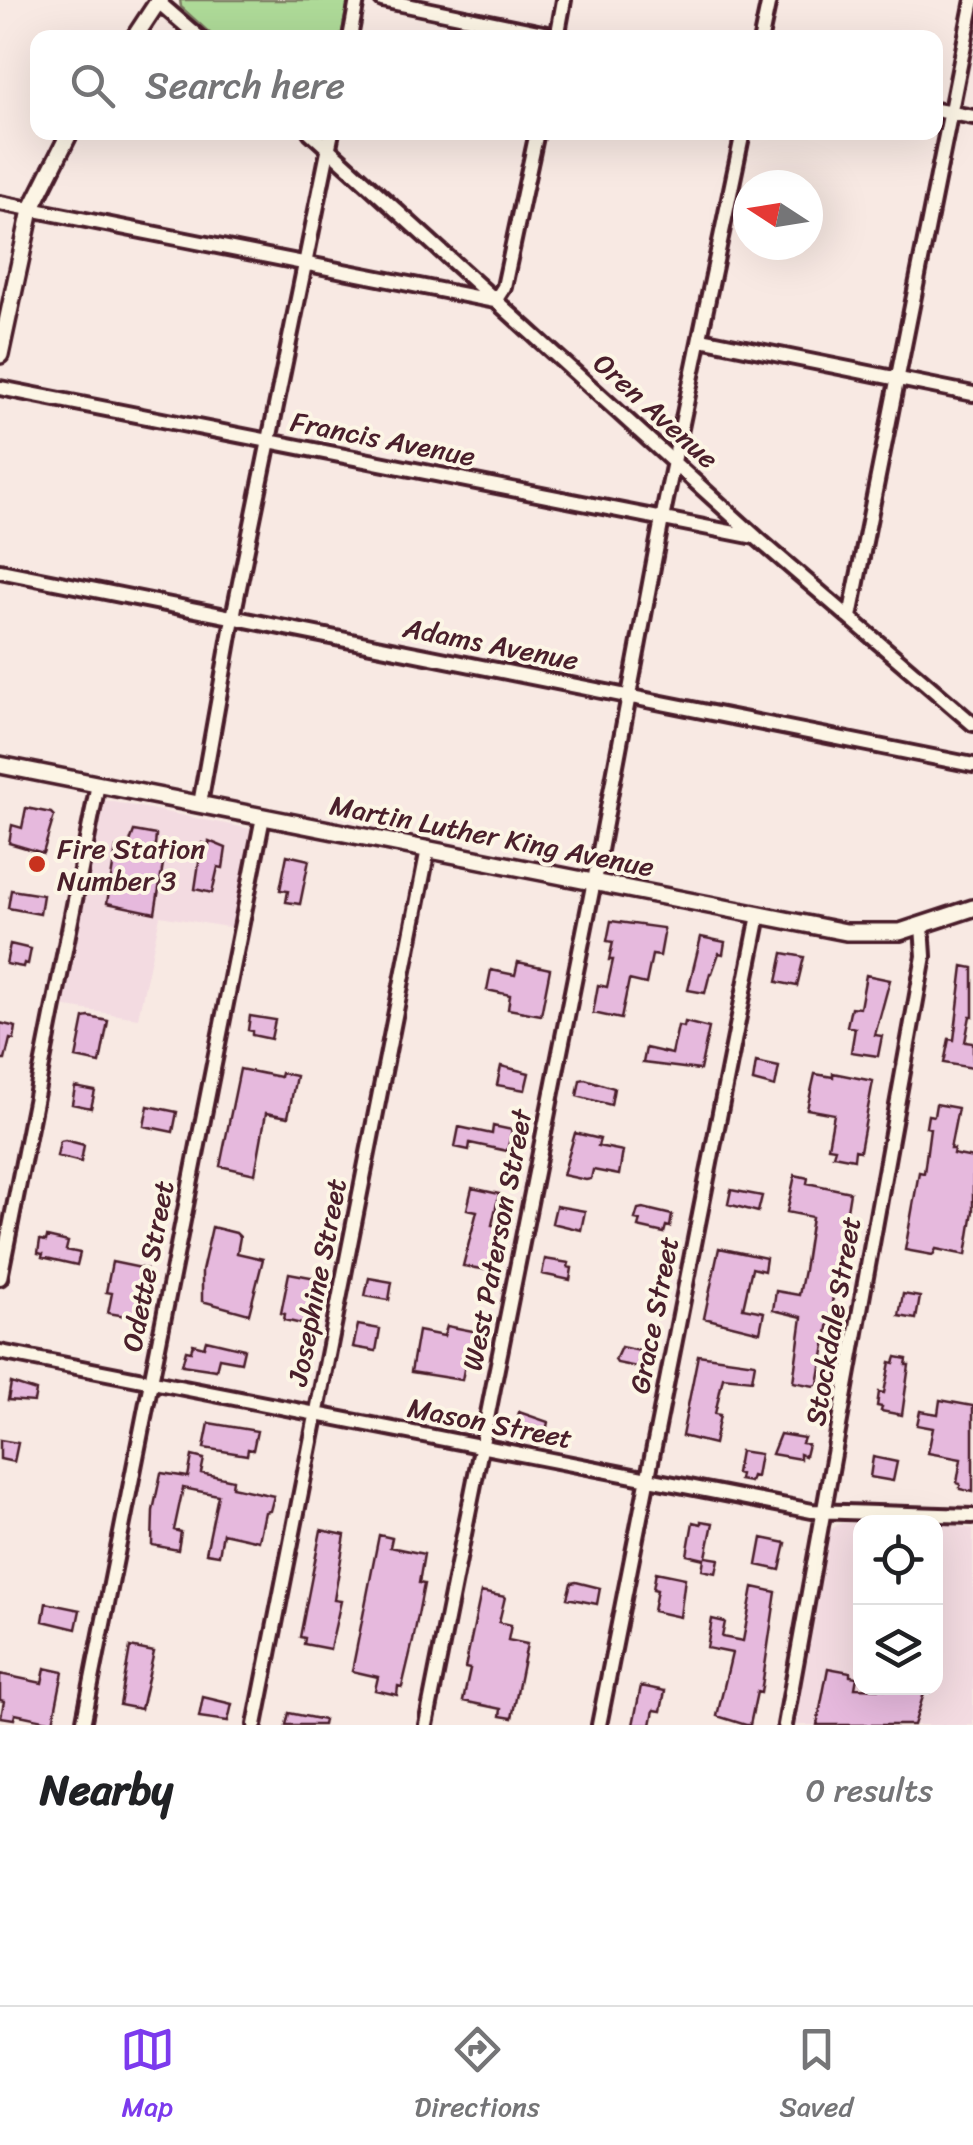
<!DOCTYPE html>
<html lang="en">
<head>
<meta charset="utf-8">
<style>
	body { margin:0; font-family:Sriracha,sans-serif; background:#f2f2f2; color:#202124 }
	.controls { position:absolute; right:30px; bottom:30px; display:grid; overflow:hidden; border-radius:20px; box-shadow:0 10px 40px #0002 }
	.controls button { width:90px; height:90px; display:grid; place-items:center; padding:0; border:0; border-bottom:2px solid #e0e0e0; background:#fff; color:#202124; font:50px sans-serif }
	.compass { position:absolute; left:733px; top:170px; width:90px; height:90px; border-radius:50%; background:#fff; box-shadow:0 10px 40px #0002; rotate:282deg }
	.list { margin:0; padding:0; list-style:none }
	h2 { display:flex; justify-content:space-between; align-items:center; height:130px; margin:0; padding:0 40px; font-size:42px }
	h2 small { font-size:32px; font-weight:400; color:#757577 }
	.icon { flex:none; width:55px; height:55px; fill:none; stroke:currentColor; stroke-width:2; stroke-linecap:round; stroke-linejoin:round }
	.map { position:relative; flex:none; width:973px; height:1725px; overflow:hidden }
	.search { position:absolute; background:#fff; box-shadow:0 10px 40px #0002; left:30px; right:30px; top:30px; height:110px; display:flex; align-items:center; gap:25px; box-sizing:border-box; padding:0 35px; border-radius:20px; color:#757577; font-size:38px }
	.sheet { height:280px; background:#fff }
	nav { display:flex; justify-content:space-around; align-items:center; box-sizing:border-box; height:140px; border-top:2px solid #e0e0e0; background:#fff; font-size:28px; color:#757577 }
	nav a { display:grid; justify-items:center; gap:5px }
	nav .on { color:#7c3aed }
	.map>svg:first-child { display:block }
	.built { fill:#f3dbe1 }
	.green { fill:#aeda98; stroke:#7c7c62; stroke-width:2.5 }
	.building { fill:#e6b9dd; stroke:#4a1f2b; stroke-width:2.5 }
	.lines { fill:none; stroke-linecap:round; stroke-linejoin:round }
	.minor-casing { stroke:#4a1f2b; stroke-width:20 }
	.tertiary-casing { stroke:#4a1f2b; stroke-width:22 }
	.minor { stroke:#fcf5e5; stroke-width:12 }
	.tertiary { stroke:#fcf5e5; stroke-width:15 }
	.poi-dot { fill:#c8321e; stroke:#fcf5e5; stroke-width:4 }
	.labels { text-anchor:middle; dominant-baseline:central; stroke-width:8; stroke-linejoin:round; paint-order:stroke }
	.street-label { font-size:28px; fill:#4a1f2b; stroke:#fcf5e5 }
	.poi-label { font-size:28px; fill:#4a1f2b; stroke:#fcf5e5; text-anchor:start }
</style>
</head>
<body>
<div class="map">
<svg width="973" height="1725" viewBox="0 0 973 1725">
	<rect width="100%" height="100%" fill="#f8e9e3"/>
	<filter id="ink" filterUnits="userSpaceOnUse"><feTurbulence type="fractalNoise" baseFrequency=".01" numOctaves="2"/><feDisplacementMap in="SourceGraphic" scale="20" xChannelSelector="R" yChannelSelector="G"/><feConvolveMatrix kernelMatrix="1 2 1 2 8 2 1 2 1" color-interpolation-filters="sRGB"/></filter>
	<g filter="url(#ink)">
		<path class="built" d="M104,800L251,829L234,928L160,916L138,1018L60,1006Z
			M841,1523H860V1688H936V1523L973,1529V1725H794L830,1530Z"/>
		<path class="green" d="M180,0H348L341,38L214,37L181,7Z"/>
		<path class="building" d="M26,808L51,813L54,816L43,853L9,843L12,825L22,828Z
			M134,831L156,835L154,856L164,858L155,913L107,903L116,848L127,850Z
			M209,841L226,848L223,868L218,867L212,893L195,889L202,843L209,845Z
			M287,855L309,860L300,904L286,902L288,891L280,890Z
			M11,890L43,895L40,914L8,908Z
			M611,921L663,928L664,934L660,956L652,955L646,984L629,980L621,1019L593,1013L598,985L607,987L613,960H609L613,942L607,941Z
			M701,937L725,942L723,954L719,953L712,973H710L705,993L688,990Z
			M10,944L31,949L28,964L24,963L23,967L6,964Z
			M783,953L804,957L797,986L777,982Z
			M518,962L550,969L541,1015L508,1009L510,995L487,990L491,970L515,975Z
			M963,966L973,968V1016H970L965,1042L973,1043V1068L944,1063L949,1039L954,1040Z
			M866,975L890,980L875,1035L882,1036L878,1056L851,1052L855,1028L847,1026L851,1007L860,1008Z
			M250,1016L275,1020L271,1039L252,1035V1031L248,1030Z
			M89,1017L108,1021L100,1063L76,1058L84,1018Z
			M685,1022L709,1028L700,1070L643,1063L646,1048L672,1054L678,1026L684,1027Z
			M0,1023L16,1027L14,1040L10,1039L5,1060H0Z
			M756,1062L779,1067L775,1087L753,1081Z
			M501,1066L529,1073L525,1090L497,1085Z
			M240,1069L280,1077L281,1073L296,1076L288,1117L266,1113L255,1174L220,1166Z
			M833,1073L873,1081L860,1151L855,1150L854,1159L833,1155L835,1148L828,1147L834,1114L807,1109L815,1074L833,1077Z
			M585,1079L614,1088L611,1105L577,1096L580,1080Z
			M75,1087L95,1091L91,1108L72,1104Z
			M936,1104L958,1108L950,1149H954L953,1154L973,1158V1211L966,1255L936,1249L933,1255L905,1250L919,1172L924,1173L930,1128L926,1127L928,1115L934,1116Z
			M148,1106L177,1112L173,1132L144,1126Z
			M493,1126L512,1130L507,1151L470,1143L469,1150L455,1147L459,1127L492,1134Z
			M575,1133L600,1139L598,1146L623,1151L619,1175L593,1170L591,1179L586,1180L563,1175Z
			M65,1140L84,1145L81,1162L57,1156L60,1141Z
			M795,1175L808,1178L807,1183L850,1192L826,1340L818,1384L814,1386L793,1382L802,1317L773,1310L776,1291L799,1295L804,1270L812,1217L787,1212Z
			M472,1188L499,1194L492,1225L498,1226L489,1270L463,1266L477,1211L467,1209Z
			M731,1190L762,1196L758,1212L728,1204Z
			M556,1206L585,1211L581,1230L552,1223Z
			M643,1208L672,1215L670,1227L666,1226L664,1233L638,1227L640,1220L635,1219L638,1209Z
			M212,1227L236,1233L240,1237L237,1253L263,1259L249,1314L202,1301V1271Z
			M47,1237L68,1242L66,1250L80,1253L77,1265L42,1257L43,1254L38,1253L40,1240L46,1241Z
			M719,1248L766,1258L764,1271L752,1268L743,1308L764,1312L760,1332L704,1318Z
			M545,1259L569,1263L568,1267L572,1268L570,1280L542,1274Z
			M112,1262L146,1269L138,1318L108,1313L112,1293L106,1292Z
			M289,1273L316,1278L306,1325L284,1320L285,1314L281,1313Z
			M369,1278L392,1282L389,1300L365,1296Z
			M903,1294L920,1297L916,1319L899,1316Z
			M358,1325L380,1329L376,1351L353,1347Z
			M447,1326L478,1332L474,1350L468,1349L462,1380L411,1372L418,1331L444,1336Z
			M206,1340L244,1349L241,1362L219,1358L216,1370L182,1365L186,1350L191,1351L193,1344L204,1347Z
			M621,1347L645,1352L642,1368L617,1363L615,1360Z
			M698,1355L755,1363L752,1380L723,1377L715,1414L720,1415L714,1444L682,1436Z
			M896,1357L907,1359L906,1365H909L902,1415L881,1411L882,1407L877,1406L879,1392L884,1393L890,1362L894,1363Z
			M11,1383L36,1391L34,1402L8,1400Z
			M940,1400L973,1406V1492L960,1489V1484L957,1483L961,1459L928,1453L933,1428L917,1425L920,1411L938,1414Z
			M519,1412L548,1422L545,1436L515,1430Z
			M209,1423L257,1431L253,1450L248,1449L247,1455L204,1448Z
			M780,1434L804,1438L802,1443L808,1444L805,1456L800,1454V1459L772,1454Z
			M0,1440L18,1443L14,1462L0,1459Z
			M740,1451L760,1454L756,1477L752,1476L750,1482L739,1480L740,1474L736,1473Z
			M192,1456L204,1459L201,1473L233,1480L232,1487L274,1496L270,1511L265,1512L259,1541L223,1533L219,1555L206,1553L218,1495L183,1488L174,1530L181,1532L178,1550L152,1545L153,1511L161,1473L188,1477Z
			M873,1457L897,1462L893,1481L870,1477Z
			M701,1521L713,1523L706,1557L719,1559L716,1573L702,1570L704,1559L687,1555L693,1522L701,1524Z
			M321,1530L345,1535L334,1600L341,1601L330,1649L304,1644L305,1638L300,1637Z
			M379,1535L392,1538L390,1547L424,1554L419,1583L424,1584L413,1641L402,1687L398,1686L397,1695L375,1690L378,1677L352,1671Z
			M762,1538L786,1543L780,1570L757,1565Z
			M656,1572L685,1578L680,1617L653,1611L657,1590L653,1589Z
			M576,1582L600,1588L597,1604L567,1598L571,1583Z
			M753,1587L776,1592L761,1693L757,1692L750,1725H746L717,1716L732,1653L707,1648L712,1619L725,1622L722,1637L743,1641Z
			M481,1592L505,1597L499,1622L511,1625L508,1640L527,1644L512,1718L500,1716L501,1709L463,1701L470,1669L465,1668Z
			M46,1603L80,1610L76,1629L43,1621Z
			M130,1647L154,1652L141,1709L120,1705Z
			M45,1668L63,1672L53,1722L15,1714L14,1719L1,1717L4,1701L0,1700V1674L42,1683Z
			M828,1668L850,1672V1676L857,1677L855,1688L925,1690L914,1725H817Z
			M641,1686L665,1691L661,1711L654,1710L651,1725H633Z
			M203,1697L232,1704L228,1721L199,1717Z
			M289,1713L324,1720L323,1725H286Z"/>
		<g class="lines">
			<defs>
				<path id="minor" d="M156,0L200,38
					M382,0L567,38
					M350,38L357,0
					M557,38L564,0
					M761,38L769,0
					M936,110L973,117
					M310,132L757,538L973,724
					M0,203L495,301L504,287L537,132
					M701,339L973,394
					M0,388L755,537
					M0,571L973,765
					M850,617L973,0
					M200,804L235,607L332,132
					M0,1278L98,784
					M0,1352L812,1511L973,1516
					M83,1725L263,817
					M255,1725L428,849
					M426,1725L598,861L662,519L743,132
					M599,1725L759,915
					M785,1725L924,956L922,925"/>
				<path id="tertiary" d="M134,38L159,0
					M0,355L31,210L70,132
					M0,765L846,932H900L973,908"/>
			</defs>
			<use href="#minor" class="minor-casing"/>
			<use href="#tertiary" class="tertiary-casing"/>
			<use href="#minor" class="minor"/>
			<use href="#tertiary" class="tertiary"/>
		</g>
	</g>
	<circle class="poi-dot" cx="37" cy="864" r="10"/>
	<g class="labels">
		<g class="street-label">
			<text transform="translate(656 411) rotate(42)">Oren Avenue</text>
			<text transform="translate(383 439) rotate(11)">Francis Avenue</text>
			<text transform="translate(491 644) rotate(11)">Adams Avenue</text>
			<text transform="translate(492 836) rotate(11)">Martin Luther King Avenue</text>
			<text transform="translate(497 1240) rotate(-79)">West Paterson Street</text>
			<text transform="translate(148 1266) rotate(-79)">Odette Street</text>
			<text transform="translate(317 1282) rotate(-79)">Josephine Street</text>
			<text transform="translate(654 1315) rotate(-79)">Grace Street</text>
			<text transform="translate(833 1321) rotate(-80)">Stockdale Street</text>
			<text transform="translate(490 1423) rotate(11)">Mason Street</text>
		</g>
		<g class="poi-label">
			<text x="57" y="848">Fire Station<tspan x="57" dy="32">Number 3</tspan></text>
		</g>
	</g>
</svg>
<div class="controls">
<button><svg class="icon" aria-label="locate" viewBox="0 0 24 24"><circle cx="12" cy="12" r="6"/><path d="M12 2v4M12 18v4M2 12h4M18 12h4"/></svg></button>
<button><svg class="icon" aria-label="layers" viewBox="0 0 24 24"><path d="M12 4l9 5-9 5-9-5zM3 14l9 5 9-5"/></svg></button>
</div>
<svg class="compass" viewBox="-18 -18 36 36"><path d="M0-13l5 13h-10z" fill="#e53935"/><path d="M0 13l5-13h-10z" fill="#757577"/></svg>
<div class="search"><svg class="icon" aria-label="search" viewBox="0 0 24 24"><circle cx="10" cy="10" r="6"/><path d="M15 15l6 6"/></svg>Search here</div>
</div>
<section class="sheet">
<h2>Nearby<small>0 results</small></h2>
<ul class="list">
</ul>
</section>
<nav>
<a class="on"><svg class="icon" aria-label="map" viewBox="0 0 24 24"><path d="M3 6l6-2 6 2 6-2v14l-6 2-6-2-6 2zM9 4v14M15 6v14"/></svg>Map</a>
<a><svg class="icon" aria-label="directions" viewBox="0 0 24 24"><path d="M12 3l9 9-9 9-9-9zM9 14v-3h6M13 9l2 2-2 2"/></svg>Directions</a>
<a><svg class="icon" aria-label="saved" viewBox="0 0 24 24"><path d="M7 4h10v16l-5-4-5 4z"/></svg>Saved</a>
</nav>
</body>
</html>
